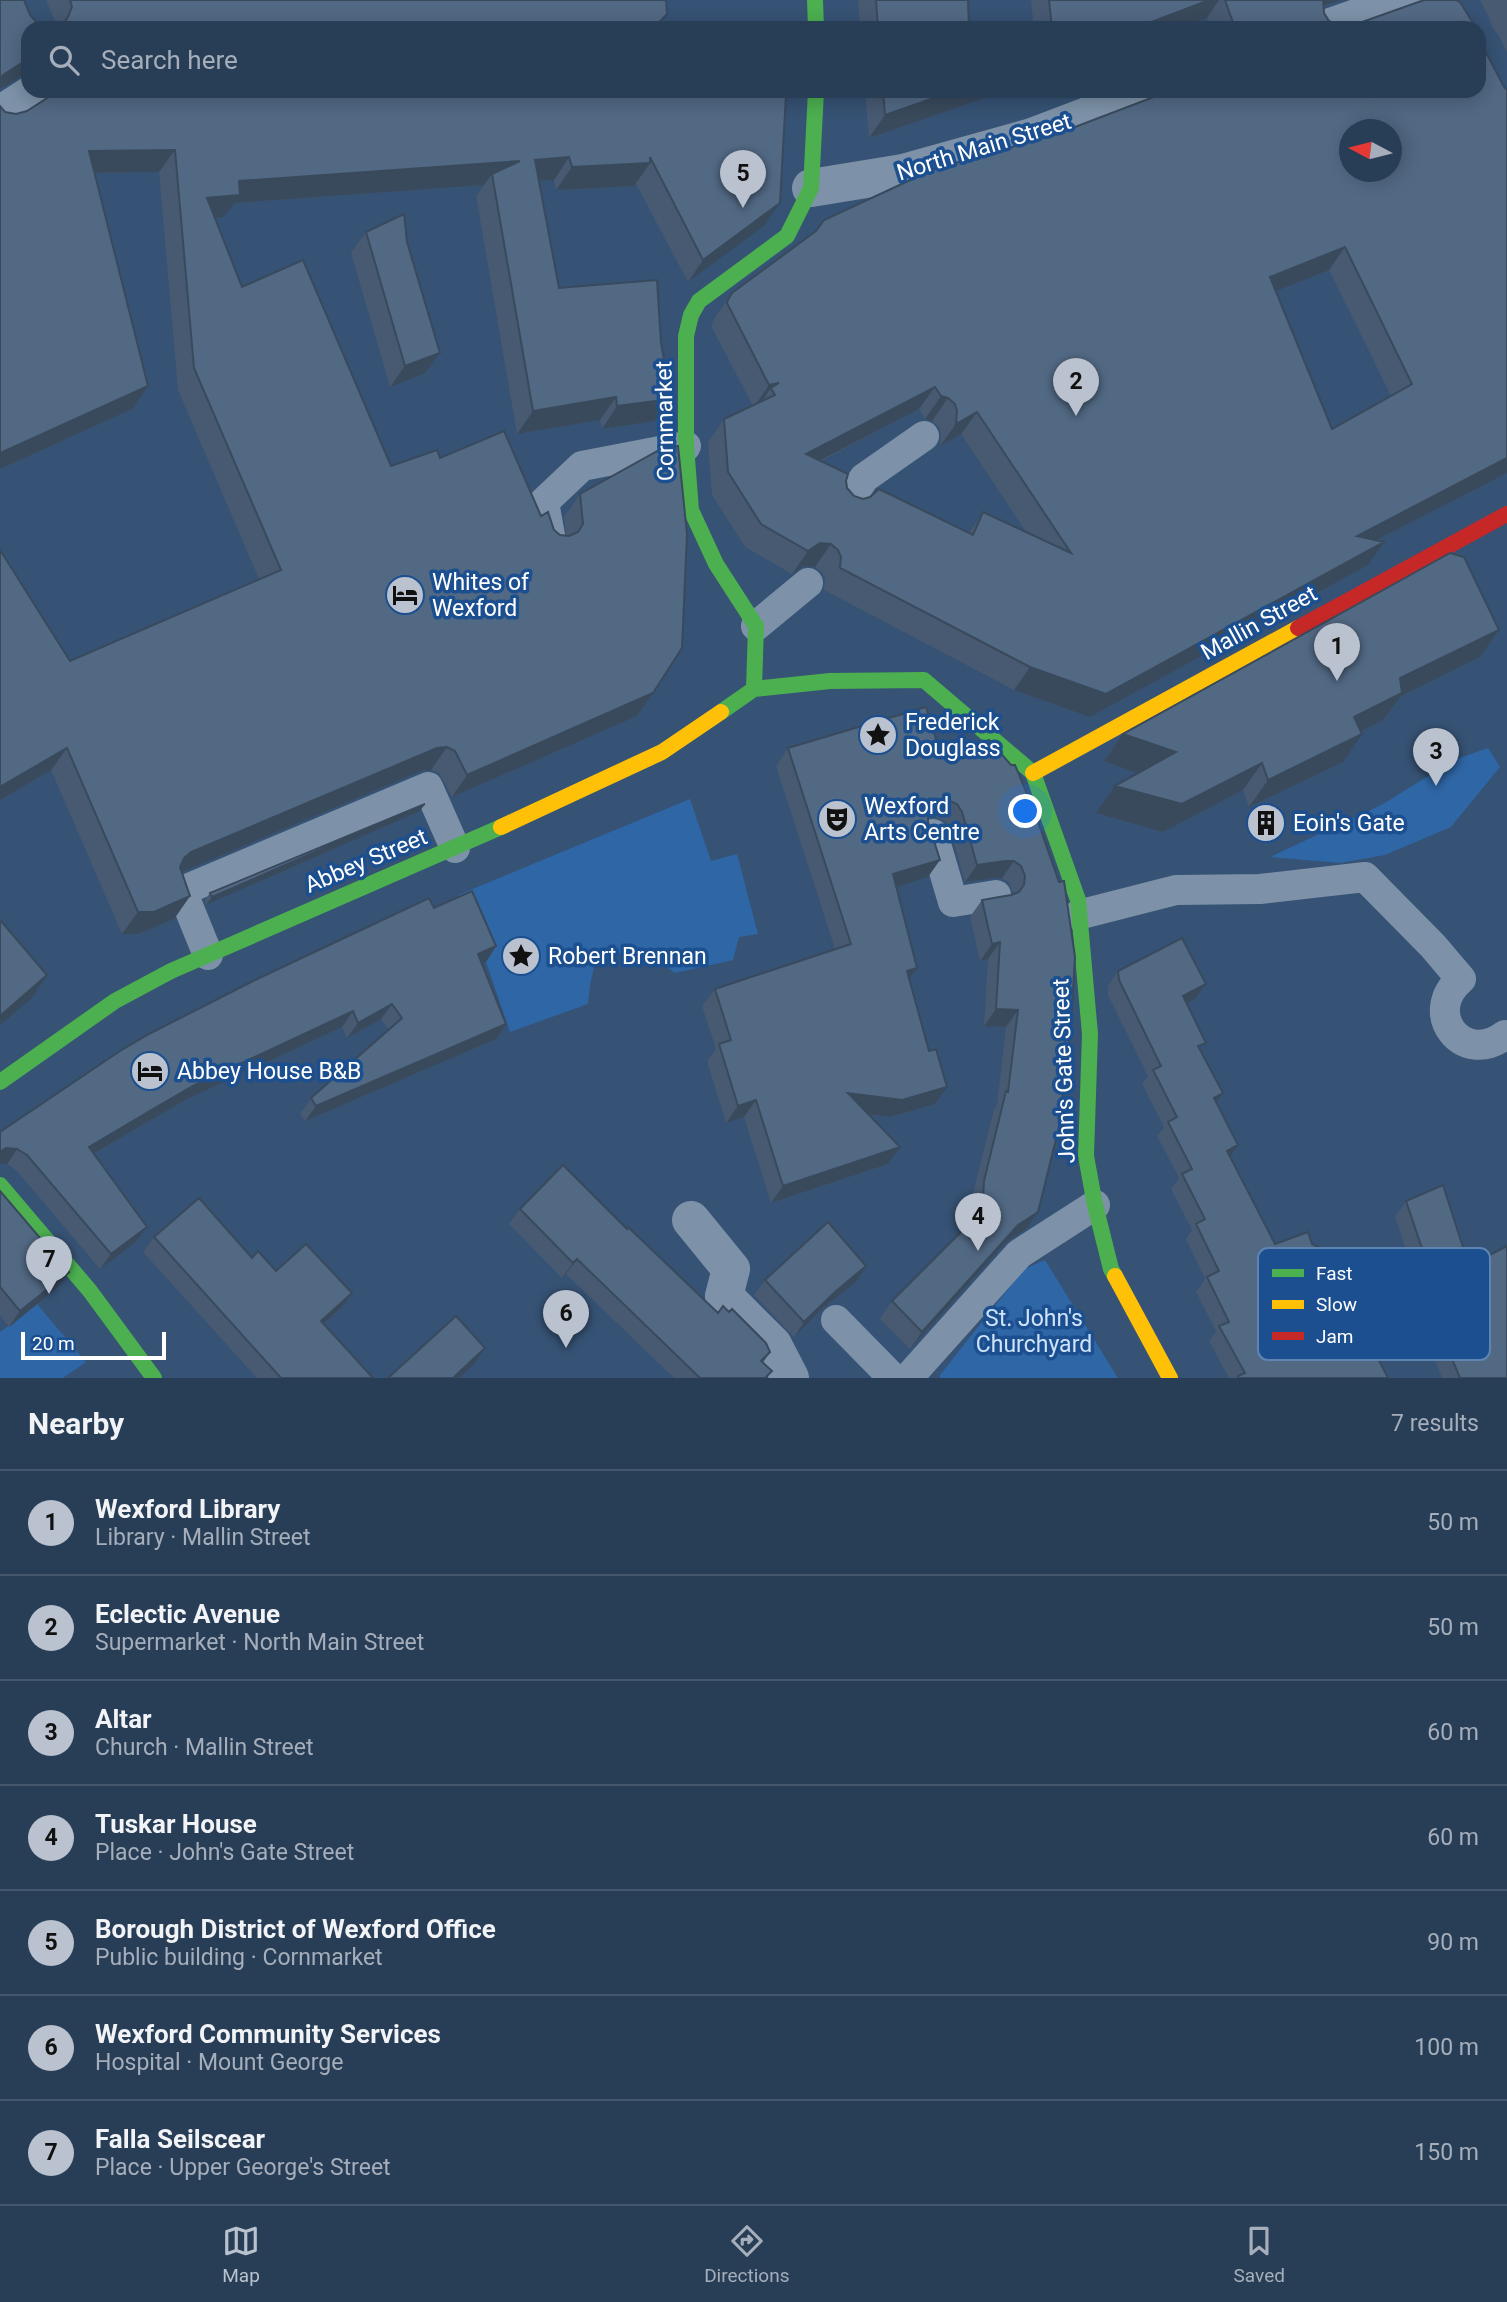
<!DOCTYPE html>
<html lang="en">
<head>
<meta charset="utf-8">
<style>
	body { margin:0; font-family:Roboto,sans-serif; background:#30455d; color:#f1f3f6 }
	.compass { position:absolute; left:1339px; top:119px; width:63px; height:63px; border-radius:50%; background:#283e57; box-shadow:0 4px 18px #0003; rotate:277deg }
	.scale { position:absolute; left:21px; bottom:18px; width:145px; box-sizing:border-box; padding-left:7px; border:4px solid #fff; border-top:0; font-size:19px; line-height:24px; white-space:nowrap; color:#fff; -webkit-text-stroke:5px #1b4f8f; paint-order:stroke }
	.you { position:absolute; left:1026px; top:812px; width:24px; height:24px; margin:-18px; border:5px solid #fff; border-radius:50%; background:#1a73e8; box-shadow:0 0 0 10px #1a73e833 }
	.badge { display:grid; place-items:center; width:46px; height:46px; border-radius:50%; background:#b9c2ce; color:#111; font-size:23px; font-weight:700 }
	.pin { position:absolute; translate:-50% -58px; filter:drop-shadow(0 2px 4px #0008) }
	.pin::after { content:''; position:absolute; top:37px; width:24px; height:21px; background:inherit; clip-path:polygon(0 0,100% 0,50% 100%) }
	.list { margin:0; padding:0; list-style:none }
	h2 { display:flex; justify-content:space-between; align-items:center; height:91px; margin:0; padding:0 28px; font-size:30px }
	h2 small { font-size:23px; font-weight:400; color:#a5aeba }
	.list li { display:grid; grid-template-columns:46px 1fr auto; gap:21px; align-items:center; box-sizing:border-box; height:105px; padding:0 28px; border-top:2px solid #44576d }
	.list b { display:block; font-size:26px; white-space:nowrap }
	.list p { margin:0; font-size:23px; white-space:nowrap; color:#a5aeba }
	.list em { font-size:23px; font-style:normal; color:#a5aeba }
	.icon { flex:none; width:38px; height:38px; fill:none; stroke:currentColor; stroke-width:2; stroke-linecap:round; stroke-linejoin:round }
	.map { position:relative; flex:none; width:1507px; height:1378px; overflow:hidden }
	.search { position:absolute; background:#283e57; box-shadow:0 4px 18px #0003; left:21px; right:21px; top:21px; height:77px; display:flex; align-items:center; gap:18px; box-sizing:border-box; padding:0 24px; border-radius:21px; color:#a5aeba; font-size:26px }
	.sheet { height:826px; background:#283e57 }
	nav { display:flex; justify-content:space-around; align-items:center; box-sizing:border-box; height:98px; border-top:2px solid #44576d; background:#283e57; font-size:19px; color:#a5aeba }
	nav a { display:grid; justify-items:center; gap:4px }
	nav .on { color:#b9c2ce }
	.map>svg:first-child { display:block }
	.green { fill:#2f66a5 }
	.lines { fill:none; stroke-linecap:round; stroke-linejoin:round }
	.lane { stroke:#7d92a8; stroke-width:30 }
	.street { stroke:#7d92a8; stroke-width:38 }
	.fast { stroke:#4caf50; stroke-width:16 }
	.slow { stroke:#ffc107; stroke-width:16 }
	.jam { stroke:#c62828; stroke-width:16 }
	.wall { fill:#475a72; fill-rule:evenodd }
	.shaded-wall { fill:#394a5c }
	.building { fill:#526984; stroke:#394a5c; stroke-width:2; fill-rule:evenodd }
	.labels { text-anchor:middle; dominant-baseline:central; stroke-width:7; stroke-linejoin:round; paint-order:stroke }
	.street-label { font-size:23px; fill:#fff; stroke:#1b4f8f }
	.poi-label { font-size:23px; fill:#fff; stroke:#1b4f8f; text-anchor:start }
	.park-label { font-size:23px; fill:#cfe3fa; stroke:#1b4f8f }
	.key { fill:#1b4f8f; stroke:#5f84b1; stroke-width:2 }
	.key-label { font-size:19px; fill:#fff }
</style>
</head>
<body>
<div class="map">
<svg width="1507" height="1378" viewBox="0 0 1507 1378">
	<rect width="100%" height="100%" fill="#365274"/>
	<path class="green" d="M1488,748L1500,767L1451,827L1385,855L1340,863L1270,857L1383,804L1454,760Z
		M690,799L711,861L737,854L758,934L739,937L733,960L675,973L638,947L595,963L590,985L588,1004L510,1032L486,962L458,895Z
		M1045,1260L1118,1378H940V1375L1024,1269Z
		M37,1304L86,1362L63,1378H0V1332Z"/>
	<g class="lines">
		<path class="lane" d="M847,504L864,478L924,436
			M551,541L544,502L582,466L686,446
			M756,626L808,583
			M933,834L953,902L996,895
			M1078,915L1176,890L1260,889L1365,877L1433,946L1461,979C1421,1013 1463,1067 1505,1035L1507,1037
			M208,955L182,891L428,787L455,848
			M836,1320L893,1378
			M908,1378L1019,1254L1095,1205"/>
		<path class="street" d="M1328,28L1407,0
			M0,115L37,91
			M811,188L903,173L1032,137L1153,91
			M691,1220L731,1269L724,1296L773,1345L790,1378"/>
		<path class="fast" d="M815,0L816,28
			M754,689L756,626L716,564L691,510L686,446V336L691,315L699,301L787,236L811,188L816,91
			M721,712L754,689L830,681L924,680L1033,773L1078,900L1090,1034L1086,1156L1095,1205L1111,1269L1115,1276
			M0,1082L115,1001L171,971L501,827
			M0,1185L90,1291L154,1378"/>
		<path class="slow" d="M1033,773L1298,628
			M501,827L662,752L721,712
			M1115,1276L1170,1378"/>
		<path class="jam" d="M1298,628L1507,514"/>
	</g>
	<path class="wall" d="M0,0L30,15L37,23L48,27L55,26L54,19L46,0H666L667,14L657,28H28V72L0,89Z
		M858,0H968L969,28H860Z
		M1031,0H1342L1323,7L1324,13L1329,21L1339,26L1475,28H1211L1207,18L1180,28H1034Z
		M1480,0H1507V52L1498,35L1492,27L1489,18Z
		M783,91L764,226L688,282L636,184L634,186L556,190L554,180L539,181L559,288L661,343L671,399L655,421L602,429L600,420L517,434L476,196L484,185L234,203L224,217L215,218L242,287L391,466L440,458L541,516L554,530L560,535H566L564,517L580,494L653,693L637,716L452,797L439,773L431,770L421,771L182,872L190,896L174,919L138,934H122L51,770L0,800V550L70,661L259,579L178,390L159,172L94,173L132,409L0,469V106L5,112L16,114Z
		M865,91H1005L869,138Z
		M1479,91L1507,473L1376,540L1368,565L1090,717L1014,690L824,590L825,579L822,572L815,567L804,566L792,574L745,547L712,495L708,442L724,419L753,406L711,326L716,316L732,293L1054,135L1165,96ZM1329,270L1391,396L1332,429L1276,291ZM919,409L925,419L932,421L939,427L941,434L940,446L961,434L1026,532L983,512L969,533L854,496L847,488L846,481L821,461Z
		M366,232L440,353L424,374L390,387L351,253Z
		M1499,630L1480,657L1401,696L1383,720L1361,732L1343,762L1249,807L1243,790L1163,832L1096,813L1138,773L1104,761L1123,734Z
		M788,748L942,758L1036,816L1038,1212L1026,1229L1006,1242L910,1349L880,1319L892,1301L970,1223L972,1198L994,1109L997,1105L1006,1027L984,1026L988,959L980,961L970,917L982,900L1011,895L1013,893L1009,883L1002,878H993L965,882L950,829L945,821L936,817H928V877L896,887L917,968L909,979L929,1051L947,1087L935,1104L890,1117L869,1115L888,1164L771,1203L744,1117L726,1123L707,1061L716,1049L702,1006L715,989L835,949L776,766Z
		M420,811L206,905L205,900L210,893Z
		M434,908L496,946L486,962L481,964L496,1039L305,1121L300,1114L311,1098L389,1030L381,1019L347,1038L342,1027L183,1101L94,1154L147,1227L136,1242L100,1269L17,1171L7,1164H0V1132Z
		M1118,971L1206,984L1195,999L1187,1003L1216,1102L1238,1145L1230,1157L1275,1244H1312L1334,1291L1388,1378H1229L1209,1341L1216,1331L1196,1292L1205,1279L1186,1239L1192,1230L1171,1189L1179,1178L1157,1136L1164,1127L1142,1084L1148,1076L1108,995V986Z
		M0,1191L69,1272L58,1287L9,1327L0,1315Z
		M1406,1201L1469,1266L1507,1378H1442L1405,1285L1414,1273L1395,1217Z
		M520,1209L627,1229L718,1313L770,1352L763,1363L767,1378H674L566,1274L562,1278L509,1224Z
		M154,1237L252,1258L341,1308L324,1324L373,1378H257L143,1252Z
		M765,1280L856,1282L824,1307L794,1337L754,1295Z"/>
	<path class="shaded-wall" d="M1209,0H1219L1207,18L1180,28H1136Z
		M1321,0H1342L1321,7Z
		M667,14L657,28H654Z
		M28,59V72L0,89V79L3,75Z
		M954,91H1005L869,138L885,115Z
		M175,150L159,172L73,173L89,151Z
		M569,157L554,180L519,182L535,160Z
		M520,161L492,174L484,185L234,203L224,217L191,220L207,198L239,181Z
		M650,163L634,186L556,190L572,167Z
		M780,203L764,226L688,282L703,260Z
		M1345,247L1329,270L1254,300L1270,277Z
		M440,353L424,374L390,387L405,366Z
		M779,383L771,388L758,407H754L769,385Z
		M148,386L132,409L0,469V453Z
		M935,387L919,409L790,476L806,454Z
		M941,396L948,398L932,421L925,419Z
		M616,397L600,420L517,434L533,411Z
		M671,399L655,421L602,429L617,406Z
		M977,412L961,434L940,446L956,424Z
		M1507,458V473L1341,558L1357,536Z
		M1384,542L1368,565L1090,717L1014,690L1030,667Z
		M820,543L831,544L815,567L804,566L792,574L808,551Z
		M1499,630L1480,657L1401,696L1383,720L1335,745L1354,717L1400,678Z
		M653,693L637,716L452,797L467,775Z
		M1123,734L1176,752L1157,780L1104,761Z
		M1362,734L1343,762L1249,807L1268,780Z
		M447,747L431,770L421,771L175,875L184,858L191,852L437,748Z
		M67,748L51,770L0,800V787Z
		M1262,763L1243,790L1163,832L1096,813L1115,786Z
		M939,800H948L936,817H927L921,822L933,804Z
		M425,804L420,811L206,905L212,897Z
		M940,860L928,877L881,892L893,874Z
		M1005,861H1014L1002,878H993L965,882L977,865Z
		M190,896L174,919L138,934H122L138,912Z
		M1000,942L988,959L980,961L992,944Z
		M496,946L486,962L467,970L478,954Z
		M917,968L905,985L907,971Z
		M47,975L32,998L0,1025V1016Z
		M1206,984L1195,999L1173,1011L1183,996Z
		M392,1004L381,1019L347,1038L358,1023Z
		M996,1009L1018,1010L1006,1027L984,1026Z
		M353,1011L342,1027L183,1101L78,1163L89,1147L193,1086Z
		M506,1024L496,1039L305,1121L316,1106Z
		M947,1087L935,1104L890,1117L836,1110L848,1093Z
		M1223,1093L1212,1108L1214,1098Z
		M756,1100L744,1117L726,1123L738,1106Z
		M1238,1145L1228,1160L1227,1151Z
		M900,1147L888,1164L771,1203L783,1186Z
		M6,1148L17,1149L7,1164H0V1152Z
		M1038,1212L1026,1229L1006,1242L910,1349L922,1332L1018,1225Z
		M147,1227L136,1242L100,1269L111,1254Z
		M577,1259L566,1274L562,1278L573,1263Z
		M866,1266L856,1282L824,1307L794,1337L804,1322L835,1292Z
		M69,1272L58,1287L9,1327L20,1311Z
		M352,1293L341,1308L310,1336L321,1321Z
		M485,1348L475,1363L459,1378H453Z"/>
	<path class="building" d="M0,0H24L30,15L37,23L48,27L58,26L67,19L72,7L70,0H666L667,14L654,28H28V59L3,75L0,79Z
		M876,0H968L969,28H878Z
		M1049,0H1209L1136,28H1052Z
		M1225,0H1323L1324,13L1329,21L1339,26H1351L1424,0H1456L1460,2L1473,23L1475,28H1235Z
		M1479,39L1504,87L1507,90V458L1357,536L1384,542L1106,694L1030,667L840,568L841,557L838,550L831,544L820,543L808,551L761,524L728,472L724,419L775,395L771,388L779,383L769,385L727,303L728,300L732,293L816,231L824,220L934,169L1054,135L1164,93L1165,96L1178,91H1479ZM1349,130H1391V172H1349ZM1345,247L1412,384L1332,429L1270,277ZM935,387L941,396L948,398L955,404L957,411L956,424L977,412L1071,553L983,512L973,535L879,489L870,497L863,499L854,496L847,488L846,481L848,474L806,454Z
		M58,91H783L786,95L780,203L703,260L650,157V163L572,167L569,157L535,160L559,288L657,280L661,343L671,399L617,406L616,397L533,411L492,174L520,161L239,181L240,195L207,198L242,287L303,260L391,466L437,450L440,458L504,431L541,516L548,512L554,530L560,535L569,536L578,532L583,524L580,494L661,449L678,446L687,534L682,648L653,693L467,775L455,751L447,747L437,748L191,852L184,858L180,867L190,896L154,912H138L67,748L0,787V550L70,661L281,570L194,368L175,150L89,151L148,386L0,453V106L5,112L16,114L27,111Z
		M883,91H954L885,115Z
		M404,214L407,242L440,353L405,366L366,232Z
		M1450,553L1464,557L1499,630L1400,678L1402,693L1354,717L1362,734L1268,780L1262,763L1182,804L1115,786L1176,752L1123,734Z
		M926,707L942,758L989,740L1011,765H1015L1036,816L1059,882L1064,881L1075,957L1071,1024L1059,1127L1038,1212L1018,1225L922,1332L892,1301L981,1212L982,1214L984,1181L1006,1091L1008,1092L1018,1010L996,1009L1000,942L992,944L982,900L1011,895L1019,892L1024,885L1025,876L1021,866L1014,861H1005L977,865L962,812L957,804L948,800H939L933,804L928,813V822L940,860L893,874L917,968L907,971L929,1051L936,1049L947,1087L902,1100L848,1093L900,1147L783,1186L756,1100L738,1106L719,1044L731,1040L715,989L851,944L788,748Z
		M425,804L212,897L210,893Z
		M472,891L496,946L478,954L506,1024L316,1106L311,1098L402,1018L392,1004L358,1023L353,1011L193,1086L153,1109L89,1147L147,1227L111,1254L27,1155L17,1149L6,1148L0,1152V1132L120,1051L149,1034L255,980L429,898L434,908Z
		M0,920L47,975L0,1016Z
		M1182,938L1206,984L1183,996L1206,1043L1198,1046L1223,1093L1214,1098L1238,1145L1227,1151L1275,1244L1308,1232L1312,1244L1320,1248L1339,1284L1331,1287L1369,1341L1388,1378H1238V1376L1245,1373L1219,1326L1229,1322L1207,1277L1219,1271L1196,1224L1205,1219L1182,1174L1192,1169L1168,1122L1177,1117L1153,1070L1161,1066L1119,980L1118,971Z
		M563,1165L627,1229L628,1227L718,1313L723,1306L729,1312L732,1309L766,1343L770,1352L761,1361L772,1371L765,1378H700L577,1259L573,1263L520,1209Z
		M1443,1185L1469,1266L1507,1246V1378H1460L1415,1270L1426,1260L1406,1201Z
		M0,1191L69,1272L20,1311L0,1287Z
		M199,1198L252,1258L258,1251L276,1271L306,1244L352,1293L321,1321L373,1378H281L154,1237Z
		M828,1222L866,1266L835,1292L804,1322L765,1280Z
		M456,1316L485,1348L453,1378H388Z"/>
	<defs>
		<symbol id="hotel-disc" viewBox="-11 -11 22 22"><circle r="9.5" fill="#b9c2ce" stroke="#1b4f8f"/><path d="M-6-4.5h1.5V1H6V5H4.5V3h-9V5H-6ZM-4 0a1.8 1.8 0 1 1 3.6 0ZM.5 0V-2.5h3Q6-2.5 6 0Z" fill="#111"/></symbol>
		<symbol id="sight-disc" viewBox="-11 -11 22 22"><circle r="9.5" fill="#b9c2ce" stroke="#1b4f8f"/><path d="M0-6L1.8-2.2L6-1.7L2.9 1.2L3.7 5.4L0 3.3L-3.7 5.4L-2.9 1.2L-6-1.7L-1.8-2.2Z" fill="#111"/></symbol>
		<symbol id="theatre-disc" viewBox="-11 -11 22 22"><circle r="9.5" fill="#b9c2ce" stroke="#1b4f8f"/><path d="M-5-5.5Q0-4 5-5.5V0Q5 5 0 6Q-5 5-5 0ZM-3.3-2.5H-1v1.5H-3.3ZM1-2.5H3.3v1.5H1ZM-2.8 1Q0 5.5 2.8 1Z" fill="#111"/></symbol>
		<symbol id="building-disc" viewBox="-11 -11 22 22"><circle r="9.5" fill="#b9c2ce" stroke="#1b4f8f"/><path d="M-4-6H4V6H1V3H-1V6H-4ZM-2.5-4.3h1.7v1.8h-1.7ZM.8-4.3h1.7v1.8H.8ZM-2.5-1h1.7V.8h-1.7ZM.8-1h1.7V.8H.8Z" fill="#111"/></symbol>
	</defs>
	<g fill-rule="evenodd">
		<use href="#hotel-disc" x="383" y="573" width="44" height="44"/>
		<use href="#sight-disc" x="856" y="713" width="44" height="44"/>
		<use href="#theatre-disc" x="815" y="797" width="44" height="44"/>
		<use href="#building-disc" x="1244" y="801" width="44" height="44"/>
		<use href="#sight-disc" x="499" y="934" width="44" height="44"/>
		<use href="#hotel-disc" x="128" y="1049" width="44" height="44"/>
	</g>
	<g class="labels">
		<g class="street-label">
			<text transform="translate(984 147) rotate(-17)">North Main Street</text>
			<text transform="translate(665 421) rotate(-91)">Cornmarket</text>
			<text transform="translate(1259 623) rotate(-29)">Mallin Street</text>
			<text transform="translate(366 861) rotate(-23)">Abbey Street</text>
			<text transform="translate(1064 1071) rotate(-92)">John's Gate Street</text>
		</g>
		<g class="poi-label">
			<text x="432" y="582">Whites of<tspan x="432" dy="26">Wexford</tspan></text>
			<text x="905" y="722">Frederick<tspan x="905" dy="26">Douglass</tspan></text>
			<text x="864" y="806">Wexford<tspan x="864" dy="26">Arts Centre</tspan></text>
			<text x="1293" y="823">Eoin's Gate</text>
			<text x="548" y="956">Robert Brennan</text>
			<text x="177" y="1071">Abbey House B&amp;B</text>
		</g>
		<g class="park-label">
			<text x="1034" y="1318">St. John's<tspan x="1034" dy="26">Churchyard</tspan></text>
		</g>
	</g>
	<rect x="1258" y="1248" width="232" height="112" rx="10" class="key"/>
	<rect x="1272" y="1269" width="32" height="8" fill="#4caf50"/>
	<rect x="1272" y="1300" width="32" height="9" fill="#ffc107"/>
	<rect x="1272" y="1332" width="32" height="8" fill="#c62828"/>
	<g class="key-label">
		<text x="1316" y="1280">Fast</text>
		<text x="1316" y="1311">Slow</text>
		<text x="1316" y="1343">Jam</text>
	</g>
</svg>
<svg class="compass" viewBox="-18 -18 36 36"><path d="M0-13l5 13h-10z" fill="#e53935"/><path d="M0 13l5-13h-10z" fill="#a5aeba"/></svg>
<div class="scale">20 m</div>
<div class="you"></div>
<div class="pin badge" style="left:1337px;top:681px">1</div>
<div class="pin badge" style="left:1076px;top:416px">2</div>
<div class="pin badge" style="left:1436px;top:786px">3</div>
<div class="pin badge" style="left:978px;top:1251px">4</div>
<div class="pin badge" style="left:743px;top:208px">5</div>
<div class="pin badge" style="left:566px;top:1348px">6</div>
<div class="pin badge" style="left:49px;top:1294px">7</div>
<div class="search"><svg class="icon" aria-label="search" viewBox="0 0 24 24"><circle cx="10" cy="10" r="6"/><path d="M15 15l6 6"/></svg>Search here</div>
</div>
<section class="sheet">
<h2>Nearby<small>7 results</small></h2>
<ul class="list">
<li><span class="badge">1</span><div><b>Wexford Library</b><p>Library · Mallin Street</p></div><em>50 m</em></li>
<li><span class="badge">2</span><div><b>Eclectic Avenue</b><p>Supermarket · North Main Street</p></div><em>50 m</em></li>
<li><span class="badge">3</span><div><b>Altar</b><p>Church · Mallin Street</p></div><em>60 m</em></li>
<li><span class="badge">4</span><div><b>Tuskar House</b><p>Place · John's Gate Street</p></div><em>60 m</em></li>
<li><span class="badge">5</span><div><b>Borough District of Wexford Office</b><p>Public building · Cornmarket</p></div><em>90 m</em></li>
<li><span class="badge">6</span><div><b>Wexford Community Services</b><p>Hospital · Mount George</p></div><em>100 m</em></li>
<li><span class="badge">7</span><div><b>Falla Seilscear</b><p>Place · Upper George's Street</p></div><em>150 m</em></li>
</ul>
</section>
<nav>
<a class="on"><svg class="icon" aria-label="map" viewBox="0 0 24 24"><path d="M3 6l6-2 6 2 6-2v14l-6 2-6-2-6 2zM9 4v14M15 6v14"/></svg>Map</a>
<a><svg class="icon" aria-label="directions" viewBox="0 0 24 24"><path d="M12 3l9 9-9 9-9-9zM9 14v-3h6M13 9l2 2-2 2"/></svg>Directions</a>
<a><svg class="icon" aria-label="saved" viewBox="0 0 24 24"><path d="M7 4h10v16l-5-4-5 4z"/></svg>Saved</a>
</nav>
</body>
</html>
